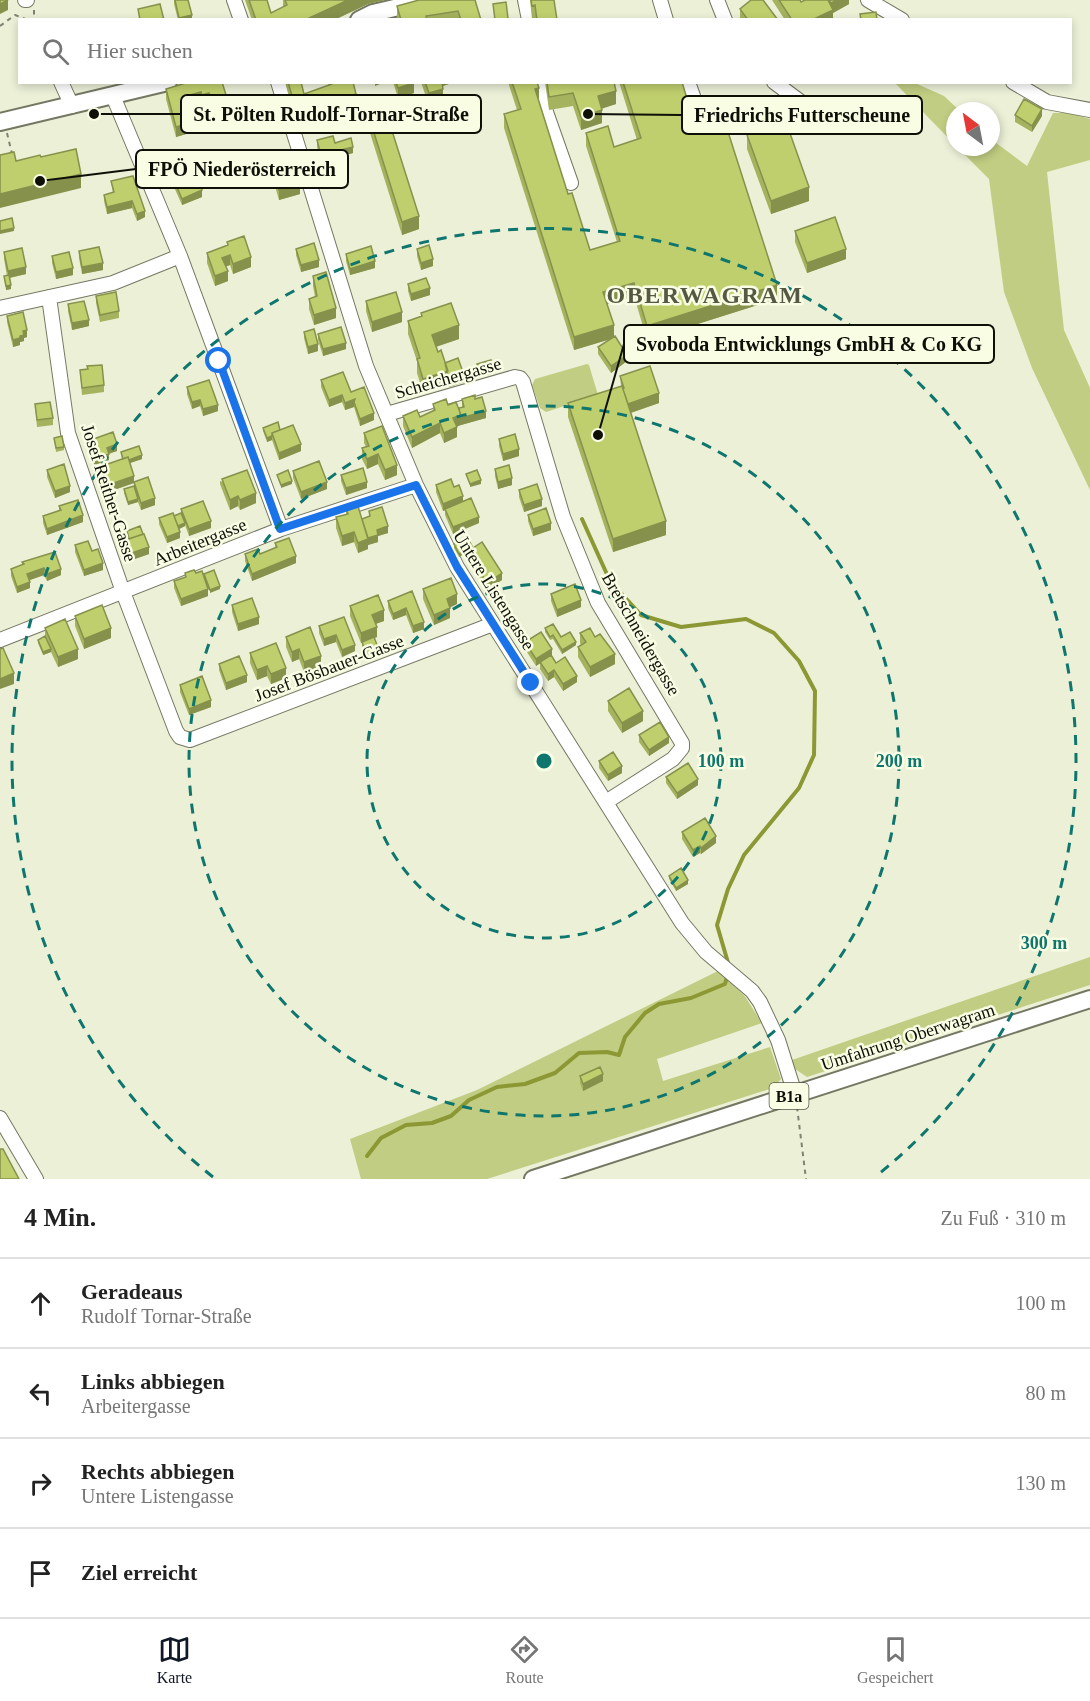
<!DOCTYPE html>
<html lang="de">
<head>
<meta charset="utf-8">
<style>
	body { margin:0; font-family:"Times New Roman",serif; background:#f2f2f2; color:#222 }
	.compass { position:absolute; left:946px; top:102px; width:54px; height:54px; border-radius:50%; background:#fff; box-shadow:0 3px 9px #0003; rotate:328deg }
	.stop { position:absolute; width:18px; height:18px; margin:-14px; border:4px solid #1a73e8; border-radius:50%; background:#fff }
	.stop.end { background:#1a73e8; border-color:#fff; box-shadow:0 2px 6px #0008 }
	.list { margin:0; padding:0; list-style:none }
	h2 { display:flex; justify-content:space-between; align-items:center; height:78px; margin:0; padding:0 24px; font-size:26px }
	h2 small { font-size:20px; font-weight:400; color:#767676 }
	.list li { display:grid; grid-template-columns:39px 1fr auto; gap:18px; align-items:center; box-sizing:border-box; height:90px; padding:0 24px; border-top:2px solid #e0e0e0 }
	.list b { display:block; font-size:22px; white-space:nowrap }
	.list p { margin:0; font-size:20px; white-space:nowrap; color:#767676 }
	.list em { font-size:20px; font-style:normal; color:#767676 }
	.icon { flex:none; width:33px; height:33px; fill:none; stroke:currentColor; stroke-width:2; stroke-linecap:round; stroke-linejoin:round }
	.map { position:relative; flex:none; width:1090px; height:1179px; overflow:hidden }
	.search { position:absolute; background:#fff; box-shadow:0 3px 9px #0003; left:18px; right:18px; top:18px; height:66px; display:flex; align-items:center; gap:15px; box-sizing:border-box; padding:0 21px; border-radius:0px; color:#767676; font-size:22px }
	.sheet { height:438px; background:#fff }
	nav { display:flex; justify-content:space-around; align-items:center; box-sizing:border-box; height:84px; border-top:2px solid #e0e0e0; background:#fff; font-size:16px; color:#767676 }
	nav a { display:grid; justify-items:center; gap:3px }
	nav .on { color:#111827 }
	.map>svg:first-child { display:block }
	.green { fill:#c1cd82 }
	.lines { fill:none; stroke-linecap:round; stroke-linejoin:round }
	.stream { stroke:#8b9833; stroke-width:4 }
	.minor-casing { stroke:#747862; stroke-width:16 }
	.major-casing { stroke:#747862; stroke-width:20 }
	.path { stroke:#7e8271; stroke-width:2; stroke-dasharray:4.5 4.5; stroke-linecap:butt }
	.minor { stroke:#fff; stroke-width:14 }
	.major { stroke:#fff; stroke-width:16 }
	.wall { fill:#a5b25e }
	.shaded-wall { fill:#86914c }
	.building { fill:#c0cf6d; stroke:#86914c; stroke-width:1.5 }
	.route { stroke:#1a73e8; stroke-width:8 }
	.ring { fill:none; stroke:#0f766e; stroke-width:3; stroke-dasharray:10 8 }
	.labels { text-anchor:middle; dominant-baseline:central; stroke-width:5; stroke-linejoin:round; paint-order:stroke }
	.shield { fill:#f8fde4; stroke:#54574a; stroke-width:1.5 }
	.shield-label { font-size:16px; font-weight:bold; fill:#0e1008 }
	.street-label { font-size:18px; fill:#0e1008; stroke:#f8fde4 }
	.district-label { font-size:24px; font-weight:bold; letter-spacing:1.5px; fill:#555843; stroke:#f8fde4 }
	.centre { fill:#0f766e; stroke:#f8fde4; stroke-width:3 }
	.ring-label { font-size:18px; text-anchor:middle; font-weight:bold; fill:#0f766e; stroke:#f8fde4; stroke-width:5; stroke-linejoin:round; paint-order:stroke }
	.leader { fill:none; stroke:#0e1008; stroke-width:2 }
	.callout-dot { fill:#0e1008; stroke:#f8fde4; stroke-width:2 }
	.callout { fill:#f8fde4; stroke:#0e1008; stroke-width:2 }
	.callout-label { font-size:20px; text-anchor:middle; font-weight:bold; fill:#0e1008 }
</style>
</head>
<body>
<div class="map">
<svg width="1090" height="1179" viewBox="0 0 1090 1179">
	<rect width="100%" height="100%" fill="#ebf0d7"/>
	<path class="green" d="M895,83H915L944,96L960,111H955V145Z
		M1053,113H1070L1090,119V160L1047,172L1064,330L1090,388V490L1032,368L1004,292L989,179L957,147H991V139L1027,166Z
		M587,364L589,365L598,395L546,412L540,408L532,385L535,379Z
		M1090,957V985L807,1077L795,1069L792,1060Z
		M718,971L744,995L762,1023L657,1059L663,1081L770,1047L781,1079L773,1088L487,1179H361L350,1139L477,1090Z"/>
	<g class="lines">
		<path class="stream" d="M582,519L610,581L641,615L681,627L746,619L774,633L799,661L815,691L814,755L799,788L744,855L728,889L717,925L729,966
			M367,1156L381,1138L406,1125L432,1123L451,1116L469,1100L497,1087L525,1084L555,1073L579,1053L607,1052L619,1055L625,1037L645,1013L659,1004L691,998L725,984L728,973"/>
		<defs>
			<path id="minor" d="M25,0H27
				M234,0L241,20
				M525,0L529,20
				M660,0L666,20
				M717,0L725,20
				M868,0L902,20
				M61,82L72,106
				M278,82L366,366L416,485L457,567L682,923L706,952L752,991L760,1002L778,1040L795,1094
				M541,82L546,112L571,183
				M688,82L703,124
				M774,82L817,114
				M1013,82L1047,102L1090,110
				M113,96L180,256L281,529
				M49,297L68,433L123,592L176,731L180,737L190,740L493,624
				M0,308L113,283L180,256
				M387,414L515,377L520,378L523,382L563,517L598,603L682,743V748L673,759L606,802
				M0,640L281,529L416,485
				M0,1118L36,1179"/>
			<path id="major" d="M359,20L373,13L429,0
				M0,122L168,82
				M533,1179L1090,999"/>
		</defs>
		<use href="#minor" class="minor-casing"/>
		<use href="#major" class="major-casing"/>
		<path class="path" d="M34,10V20
			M0,26L15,15L28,20
			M7,133L12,154
			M797,1107L806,1179"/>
		<use href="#minor" class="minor"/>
		<use href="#major" class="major"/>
	</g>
	<path class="wall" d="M174,0H188L192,20H178L174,4Z
		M245,0H267L271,13L283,8V0H385L368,4L334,20H252Z
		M475,0L481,20L397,19V6Z
		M530,0H554L557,20L532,19Z
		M772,0H800L801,2L805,0H849V4L833,13V20H785Z
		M740,9L778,20H740Z
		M222,82L226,105L211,108L209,103L202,105L201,102L188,105L193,132L176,137L166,99V89Z
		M285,82H301L304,94L328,85V82H353L356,108L297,127Z
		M393,82H413L414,93L398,98Z
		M421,82H455L443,86V102L429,106Z
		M508,82H537L539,101L568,194L590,250L617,242L586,146V133L614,147L637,140L619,82H682L694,122L777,299L647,340L634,296L607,304L614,337L627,361L611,373L598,354V347L611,339L574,350L504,128V114L517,110Z
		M545,82H614L616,104L602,108V123L581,130L573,106L549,110Z
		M1015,115L1042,116L1032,132L1015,122Z
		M370,120L419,229L402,235L370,133Z
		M747,135L809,201L771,214L747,149Z
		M317,140L335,143L353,153L321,162L317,147Z
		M271,162L300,194L279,200L271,172Z
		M133,176L145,217L137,221L132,208L107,214L104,201V195L113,193L111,181Z
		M174,180L202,197L182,205L174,187Z
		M795,231L846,259L807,273L795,242Z
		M227,242L251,267L233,274L230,265L226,266L228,281L215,286L207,263V253L227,246Z
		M296,249L319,267L301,272L296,255Z
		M417,249L433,266L421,270L417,256Z
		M79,251L103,270L82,274L79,258Z
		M4,252L26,274L10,278L11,289L6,290L4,276H7L4,259Z
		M346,254L375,268L350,275L346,261Z
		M52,256L73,275L56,279L52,263Z
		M313,276L336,318L314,325L309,309V299L315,297L313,286Z
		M408,284L430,295L411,301L408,291Z
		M96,296L119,311V318L100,322L96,303Z
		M366,301L402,322L372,332L366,311Z
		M68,304L89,326L72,330L68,311Z
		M421,313L459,339L436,347L438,352L445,363L464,382L449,387L448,382V384L423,392L417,373V361L408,334V321L421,316Z
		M7,316L27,337L24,338V341L20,342V345L13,347L7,322Z
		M304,332L318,351L308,354L304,338Z
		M318,334L346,349L323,356L318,340Z
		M80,370L104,385V392L82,395Z
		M620,376L659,403L631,413L666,535L613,552L568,417V403L621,386Z
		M321,380L351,392L374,420L360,426L354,407L345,410L342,402L329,407L321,387Z
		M187,387L218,411L203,416L200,406L192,409L187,394Z
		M462,399H475L486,418L461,425V423V425L457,426V437L444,443L440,433L412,448L403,426V416L420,417L433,411V404L448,405L459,409L462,407Z
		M35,404L53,418V425L37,427Z
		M263,428L280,430L301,451L279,460L272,440L267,442L263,431Z
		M364,433L397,475L385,480L378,464L367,469L362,459V448L366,447L364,443Z
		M54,438L64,447V450L56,452Z
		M499,439L519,456L503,461L499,446Z
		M88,441L117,451L109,454V460L94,465L88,447Z
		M121,452L142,459L130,463L134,482L155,505L141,510L138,502L128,505L124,493V489L134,486V483L105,493L99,474V467L122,459Z
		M495,469L512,485L498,489L495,476Z
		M47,470L70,492L55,498L47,477Z
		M293,471L327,489L301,499L293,478Z
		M341,475L367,488L346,495L341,481Z
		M220,481L256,493V503L240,510L238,506L230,510L220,484Z
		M436,485L454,487L463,501L479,523L453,534L445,515V510L443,511L436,492Z
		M519,490L542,506L524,512L519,497Z
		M59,506L83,522L47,535L43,523V516L59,511Z
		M346,507L362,519L369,516V511L388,533L378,536V542L368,545V549L358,553L354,542L342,546L336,528V517L346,514Z
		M181,509L211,528L189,536L185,525V526L179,529L180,538L167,543L159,524V518L181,514Z
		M528,515L551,530L533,536L528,521Z
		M127,531L149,554L129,561L125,547V540L128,539Z
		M275,543L296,563L252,581L245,561V554H260L275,548Z
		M454,544L472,548L502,580L487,589L467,559V552L459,557L454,548Z
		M75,545L103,570L84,576L75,552Z
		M22,562L61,569V575L47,581L44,575L30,580V588L17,593L11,576V569L22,565Z
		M185,573H196L208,596L181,606L174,588V581L185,577Z
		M423,589L457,604L450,607V618L434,625L423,599Z
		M412,591L424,629L413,633L406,615L393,620L388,608V601Z
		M551,594L581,607L557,617L551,601Z
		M232,605L259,624L238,631L232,612Z
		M350,606L384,621L376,624L377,637L374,638L379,653L367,658L362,646V643H361L350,616Z
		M75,616L111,638L84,649L75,626Z
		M319,626L355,645V651L342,657L336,642L324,646L319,633Z
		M45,628L78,659L58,667L51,652L43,655L38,643V640L45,637Z
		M545,628L561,637L576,645L562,654L553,639L550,640L545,632Z
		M580,633L595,637L615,664L590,677L578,657V647L581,645L580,643Z
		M286,637L321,666L304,672L299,659L292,662L286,647Z
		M525,642L552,656L556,663L577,682L563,691L554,677L548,681L540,669V663L536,666L525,649Z
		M250,653L286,678L271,684L267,676L257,680L250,663Z
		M219,664L247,682L226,690L219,670Z
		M180,685L211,707L189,715L180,692Z
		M608,701L643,721L622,733L608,711Z
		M639,735L669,743L649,756L639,742Z
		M599,761L622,773L608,781L599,768Z
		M666,777L698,785L677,799L666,783Z
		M682,832L716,843L701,854L700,853L693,857L682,839Z
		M669,876L688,884L676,891L669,879Z
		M580,1076L603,1081L583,1091L580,1083Z"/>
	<path class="shaded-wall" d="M8,0V10L0,14V4Z
		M348,0H385L368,4L334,20H305Z
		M838,0H849V4L833,13V20H812L831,10V3Z
		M192,15V20H179V18Z
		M375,82H385L375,86Z
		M439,82H455L439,87Z
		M414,83V93L398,98V88Z
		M539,88V101L535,89Z
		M443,89V102L429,106V93Z
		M616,91V104L598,110V96Z
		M201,92V102L186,106V96Z
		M209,93V103L202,105V95Z
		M356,94V108L297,127V113Z
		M226,95V105L211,108V98Z
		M1042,109V116L1032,132V126Z
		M602,110V123L581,130V117Z
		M193,122V132L176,137V127Z
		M353,147V153L321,162V155Z
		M81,174V188L0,208V194Z
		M300,184V194L279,200V190Z
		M809,187V201L771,214V201Z
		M202,190V197L182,205V199Z
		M132,201V208L107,214V207Z
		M145,211V217L137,221V214Z
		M419,216V229L402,235V222Z
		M14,228V231L0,234V231Z
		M846,249V259L807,273V263Z
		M230,255V265L222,268V258Z
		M251,257V267L233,274V264Z
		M433,259V266L421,270V263Z
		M319,260V267L301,272V265Z
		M375,261V268L350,275V269Z
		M103,263V270L82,274V267Z
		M26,267V274L8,278V271Z
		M73,268V275L56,279V272Z
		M228,271V281L215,286V276Z
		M634,283V296L603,305V292Z
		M11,285V289L6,290V286Z
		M777,285V299L647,340V326Z
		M430,288V295L411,301V294Z
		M336,308V318L314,325V315Z
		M402,312V322L372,332V322Z
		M89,320V326L72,330V323Z
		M459,325V339L432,348V335Z
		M614,325V338L574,350V337Z
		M27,330V337L24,338V341L20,342V345L13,347V340L20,336L23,331Z
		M346,343V349L323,356V349Z
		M318,344V351L308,354V347Z
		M627,355V361L611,373V366Z
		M494,370V373L479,377V373Z
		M448,371V384L423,392V379Z
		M464,375V382L449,387V380Z
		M659,393V403L627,414V404Z
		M342,395V402L329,407V400Z
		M355,399L354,402V407L345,410V403Z
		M200,400V406L192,409V402Z
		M218,405V411L203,416V409Z
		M486,411V418L461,425V418Z
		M374,413V420L360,426V419Z
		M461,415V425L453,428V418Z
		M440,423V433L412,448V437Z
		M457,427V437L444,443V433Z
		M272,436V440L267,442V438Z
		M117,444V451L107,454V448Z
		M301,444V451L279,460V453Z
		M519,449V456L503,461V454Z
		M109,454V460L94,465V459Z
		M378,454V464L367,469V459Z
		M142,455V459L124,465V461Z
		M397,465V475L385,480V470Z
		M134,476V483L105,493V486Z
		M512,478V485L498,489V482Z
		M481,480V484L470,487V484Z
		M292,481V484L281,488V485Z
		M327,482V489L301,499V492Z
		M367,482V488L346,495V488Z
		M70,486V492L55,498V491Z
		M256,493V503L240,510V500Z
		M238,496V506L230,510V500Z
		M463,496V503L443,511V504Z
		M155,498V505L141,510V503Z
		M138,499V502L128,505V502Z
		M542,499V506L524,512V505Z
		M83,515V522L47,535V529Z
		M479,517V523L453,534V527Z
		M211,521V528L189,536V529Z
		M666,521V535L613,552V539Z
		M185,523V526L177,530V526Z
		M551,523V530L533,536V529Z
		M388,526V533L378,536V542L368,545V549L358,553V543L377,530Z
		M180,532V538L167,543V537Z
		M354,532V542L342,546V536Z
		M472,546V549L459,557V554Z
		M149,547V554L129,561V554Z
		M296,556V563L252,581V574Z
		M103,563V570L84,576V570Z
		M44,568V575L27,581V574Z
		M61,569V575L47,581V574Z
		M502,573V580L487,589V583Z
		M30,582V588L17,593V587Z
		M220,586V589L210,593V590Z
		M208,589V596L181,606V599Z
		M457,594V604L447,609V599Z
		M581,600V607L557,617V610Z
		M406,608V615L393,620V614Z
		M450,608V618L434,625V615Z
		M384,610V621L372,625V615Z
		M259,617V624L238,631V624Z
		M424,622V629L413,633V626Z
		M377,627V637L361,643V633Z
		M111,628V638L84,649V639Z
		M336,635V642L324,646V639Z
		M576,642V645L562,654V650Z
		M355,645V651L342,657V650Z
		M51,649V652L43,655V652Z
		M78,649V659L58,667V657Z
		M299,649V659L292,662V652Z
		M552,649V656L536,666V659Z
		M379,650V653L367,658V655Z
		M615,654V664L590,677V667Z
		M321,656V666L304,672V662Z
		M267,666V676L257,680V670Z
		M286,668V678L271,684V674Z
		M554,670V677L548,681V674Z
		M14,673V684L0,689V679Z
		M247,675V682L226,690V683Z
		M577,676V682L563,691V684Z
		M211,700V707L189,715V709Z
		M643,711V721L622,733V723Z
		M669,737V743L649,756V750Z
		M622,766V773L608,781V775Z
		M698,779V785L677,799V793Z
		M716,836V843L701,854V848Z
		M700,846V853L693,857V850Z
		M688,880V884L676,891V888Z
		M603,1074V1081L583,1091V1084Z"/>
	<path class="building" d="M0,0H8L0,4Z
		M175,0H188L192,15L179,18Z
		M249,0H267L271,13L287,5L285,0H348L305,20H256Z
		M419,0H475L481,20H461L458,11L426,16L427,20H401L397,6Z
		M531,0H554L557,20H537L535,5L532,6Z
		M751,0H763L778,20H748L740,9Z
		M779,0H800L801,2L805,0H828L833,10L812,20H792Z
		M829,0H838L831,3Z
		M506,2L508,18L507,20H495L493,4Z
		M160,4L164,20H140L138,9Z
		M876,12L877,20H861L860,14Z
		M189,82H222L226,95L211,98L209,93L202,95L201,92L186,96L193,122L176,127L166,89Z
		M288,82H301L304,94L332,84V82H353L356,94L297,113Z
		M396,82H413L414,83L398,88Z
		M425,82H442L443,89L429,93Z
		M512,82H537L539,88L535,89L568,194L572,193L590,250L620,241L586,133L608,126L614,147L641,138L623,82H682L694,122L722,113L777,285L647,326L634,283L603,292L614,325L574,337L504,114L521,109Z
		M547,82H614L616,91L598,96L602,110L581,117L573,93L549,97Z
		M1024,99L1042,109L1032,126L1015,115Z
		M387,115L419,216L402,222L370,120Z
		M786,122L809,187L771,201L747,135Z
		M333,136L335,143L351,138L353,147L321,155L317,140Z
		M76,149L81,174L0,194V155L14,152L16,161L40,155L41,157Z
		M292,155L300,184L279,190L271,162Z
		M195,171L202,190L182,199L174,180Z
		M133,176L145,211L137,214L132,201L107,207L104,195L114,192L111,181Z
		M835,217L846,249L807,263L795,231Z
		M12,218L14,228L0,231V221Z
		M244,236L251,257L233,264L230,255L222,258L228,271L215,276L207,253L228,245L227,242Z
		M314,243L319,260L301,265L296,249Z
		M429,245L433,259L421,263L417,249Z
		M371,246L375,261L350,269L346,254Z
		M99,247L103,263L82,267L79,251Z
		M22,248L26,267L8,271L4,252Z
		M69,252L73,268L56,272L52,256Z
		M326,272L336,308L314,315L309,299L317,296L313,276Z
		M9,275L11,285L6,286L4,276Z
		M426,278L430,288L411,294L408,284Z
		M116,292L119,311L100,315L96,296Z
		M396,292L402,312L372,322L366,301Z
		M84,301L89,320L72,323L68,304Z
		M451,303L459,325L432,335L438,352L441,350L448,371L423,379L417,359L420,358L408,321L422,316L421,313Z
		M23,312L27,330L23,331L24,335L20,336V338L13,340L7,316Z
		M341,327L346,343L323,349L318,334Z
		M314,329L318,344L308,347L304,332Z
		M615,336L627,355L611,366L598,347Z
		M458,358L464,375L449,380L445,363Z
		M491,360L494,370L479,373L477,364Z
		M102,365L104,385L82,388L80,370L88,369L87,366Z
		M650,366L659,393L628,404L623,389L624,388L620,376Z
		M343,372L351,392L364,387L374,413L360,419L354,402L355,399L345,403L342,395L329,400L321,380Z
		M209,380L218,405L203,409L200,400L192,402L187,387Z
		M622,386L666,521L613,539L568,403Z
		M475,395V399L482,397L486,411L461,418L459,408L464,407L462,399Z
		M446,399L448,405L456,402L461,415L453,418L457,427L444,433L440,423L412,437L403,416L417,410L420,417L435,410L433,404Z
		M50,402L53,418L37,420L35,404Z
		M278,422L280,430L272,433V436L267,438L263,428Z
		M293,425L301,444L279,453L272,433Z
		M382,426L397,465L385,470L378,454L367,459L362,448L369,446L364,433Z
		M113,432L117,444L107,448L109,454L94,459L88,441Z
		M515,434L519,449L503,454L499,439Z
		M62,436L64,447L56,448L54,438Z
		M139,446L142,455L129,460L128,457L123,459L121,452Z
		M128,457L134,476L105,486L99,467Z
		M319,461L327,482L301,492L293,471Z
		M64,464L70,486L55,491L47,470Z
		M509,465L512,478L498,482L495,469Z
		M363,468L367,482L346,488L341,475Z
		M247,470L256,493L240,500L238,496L230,500L222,479Z
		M288,470L292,481L281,485L277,475Z
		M477,470L481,480L470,484L466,474Z
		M148,477L155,498L141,503L134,482Z
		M451,479L454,487L459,485L463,496L443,504L436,485Z
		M537,484L542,499L524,505L519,490Z
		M134,486L138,499L128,502L124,489Z
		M471,498L479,517L453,527L445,509Z
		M78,500L83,515L47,529L43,516L61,510L59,506Z
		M203,501L211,521L189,529L181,509Z
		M357,503L368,539L358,543L354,532L342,536L336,517L348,514L346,507Z
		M382,507L388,526L377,530L378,535L368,538L362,519L370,516L369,511Z
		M546,508L551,523L533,529L528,515Z
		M173,513L180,532L167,537L159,518Z
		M181,513L185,523L178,526L174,516Z
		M140,526L143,534L129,539L127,531Z
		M144,534L149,547L129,554L125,540Z
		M467,537L472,546L459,554L454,544Z
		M289,538L296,556L252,574L245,554L258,549L260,554L277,547L275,543Z
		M88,541L92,551L98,549L103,563L84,570L75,545Z
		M482,542L502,573L487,583L467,552Z
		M55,552L61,569L47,574L44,568L27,574L30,582L17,587L11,569L24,564L22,562Z
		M194,570L196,573L202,571L208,589L181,599L174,581L186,577L185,573Z
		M214,570L220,586L210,590L204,574Z
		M451,578L457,594L447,599L450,608L434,615L423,589Z
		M575,584L581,600L557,610L551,594Z
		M412,591L424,622L413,626L406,608L393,614L388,601Z
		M378,595L384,610L372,615L377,627L361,633L350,606Z
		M252,598L259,617L238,624L232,605Z
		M102,605L111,628L84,639L75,616Z
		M344,617L355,645L342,650L336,635L324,639L319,626Z
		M65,619L78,649L58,657L45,628Z
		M553,624L561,637L570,632L576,642L562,650L553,635L550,637L545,628Z
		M310,627L321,656L304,662L299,649L292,652L286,637Z
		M590,628L595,637L600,634L615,654L590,667L578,647L586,642L580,633Z
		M541,632L552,649L536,659L525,642Z
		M45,636L51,649L43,652L38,640Z
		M374,637L379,650L367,655L362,642Z
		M276,643L286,668L271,674L267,666L257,670L250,653Z
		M3,648L14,673L0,679V649Z
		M551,655L556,663L565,657L577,676L563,684L554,670L548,674L540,662Z
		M239,656L247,675L226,683L219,664Z
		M202,676L211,700L189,709L180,685Z
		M629,688L643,711L622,723L608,701Z
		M660,722L669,737L649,750L639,735Z
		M613,752L622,766L608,775L599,761Z
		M688,763L698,779L677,793L666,777Z
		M705,818L716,836L701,848L700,846L693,850L682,832Z
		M681,868L688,880L676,888L669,876Z
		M600,1067L603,1074L583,1084L580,1076Z
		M0,1149H3L19,1179H0Z"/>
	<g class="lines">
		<path class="route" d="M219,361L280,529L416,485L457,567L531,683"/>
	</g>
	<g class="ring">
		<circle cx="544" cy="761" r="177"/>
		<circle cx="544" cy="761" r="355"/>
		<path d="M213 1177A532 532 0 1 1 875 1177"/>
	</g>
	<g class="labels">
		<rect class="shield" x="769.5" y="1083" width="39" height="26" rx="4.5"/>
		<g class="shield-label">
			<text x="789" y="1096">B1a</text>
		</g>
		<g class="street-label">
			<text transform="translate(448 378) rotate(-16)">Scheichergasse</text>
			<text transform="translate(109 493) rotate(72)">Josef Reither-Gasse</text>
			<text transform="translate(200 542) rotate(-22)">Arbeitergasse</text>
			<text transform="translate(494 590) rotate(58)">Untere Listengasse</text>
			<text transform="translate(641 634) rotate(60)">Bretschneidergasse</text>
			<text transform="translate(329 668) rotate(-21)">Josef Bösbauer-Gasse</text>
			<text transform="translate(908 1037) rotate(-18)">Umfahrung Oberwagram</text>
		</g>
		<g class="district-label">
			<text x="705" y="295">OBERWAGRAM</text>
		</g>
	</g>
	<circle cx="544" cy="761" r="9" class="centre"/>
	<g class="ring-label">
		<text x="721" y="767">100 m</text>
		<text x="899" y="767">200 m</text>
		<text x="1044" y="949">300 m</text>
	</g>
	<path class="leader" d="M94 114L181 114M588 114L682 115M40 181L136 169M598 435L624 344"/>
	<g class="callout-dot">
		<circle cx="94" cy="114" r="6"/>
		<circle cx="588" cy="114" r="6"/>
		<circle cx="40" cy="181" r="6"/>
		<circle cx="598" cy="435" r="6"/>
	</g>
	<g class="callout">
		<rect x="181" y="95" width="300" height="38" rx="6"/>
		<rect x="682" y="96" width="240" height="38" rx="6"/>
		<rect x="136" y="150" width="212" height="38" rx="6"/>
		<rect x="624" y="325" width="370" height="38" rx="6"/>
	</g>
	<g class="callout-label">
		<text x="331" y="121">St. Pölten Rudolf-Tornar-Straße</text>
		<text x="802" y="122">Friedrichs Futterscheune</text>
		<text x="242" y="176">FPÖ Niederösterreich</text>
		<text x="809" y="351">Svoboda Entwicklungs GmbH &amp; Co KG</text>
	</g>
</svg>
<svg class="compass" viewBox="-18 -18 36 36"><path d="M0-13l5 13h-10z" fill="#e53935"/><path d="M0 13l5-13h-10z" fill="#767676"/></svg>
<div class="stop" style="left:219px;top:361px"></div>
<div class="stop end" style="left:531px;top:683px"></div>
<div class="search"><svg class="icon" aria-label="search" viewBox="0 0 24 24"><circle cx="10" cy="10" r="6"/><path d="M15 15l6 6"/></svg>Hier suchen</div>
</div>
<section class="sheet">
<h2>4 Min.<small>Zu Fuß · 310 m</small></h2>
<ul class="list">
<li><svg class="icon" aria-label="ahead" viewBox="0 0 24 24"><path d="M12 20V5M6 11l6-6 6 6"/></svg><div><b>Geradeaus</b><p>Rudolf Tornar-Straße</p></div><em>100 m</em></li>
<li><svg class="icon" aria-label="left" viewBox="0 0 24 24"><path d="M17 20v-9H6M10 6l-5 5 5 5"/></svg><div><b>Links abbiegen</b><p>Arbeitergasse</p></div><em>80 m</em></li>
<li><svg class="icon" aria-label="right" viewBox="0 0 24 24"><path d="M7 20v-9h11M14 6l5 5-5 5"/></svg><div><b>Rechts abbiegen</b><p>Untere Listengasse</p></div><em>130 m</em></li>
<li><svg class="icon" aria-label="arrive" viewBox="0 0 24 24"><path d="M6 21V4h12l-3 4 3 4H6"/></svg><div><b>Ziel erreicht</b></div></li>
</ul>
</section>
<nav>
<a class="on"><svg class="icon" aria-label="map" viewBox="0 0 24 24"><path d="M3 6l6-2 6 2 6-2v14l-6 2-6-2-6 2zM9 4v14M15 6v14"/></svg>Karte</a>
<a><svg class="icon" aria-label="directions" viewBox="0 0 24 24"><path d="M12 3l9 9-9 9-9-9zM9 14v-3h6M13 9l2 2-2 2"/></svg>Route</a>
<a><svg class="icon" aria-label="saved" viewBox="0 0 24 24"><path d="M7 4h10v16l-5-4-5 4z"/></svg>Gespeichert</a>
</nav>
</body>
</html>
